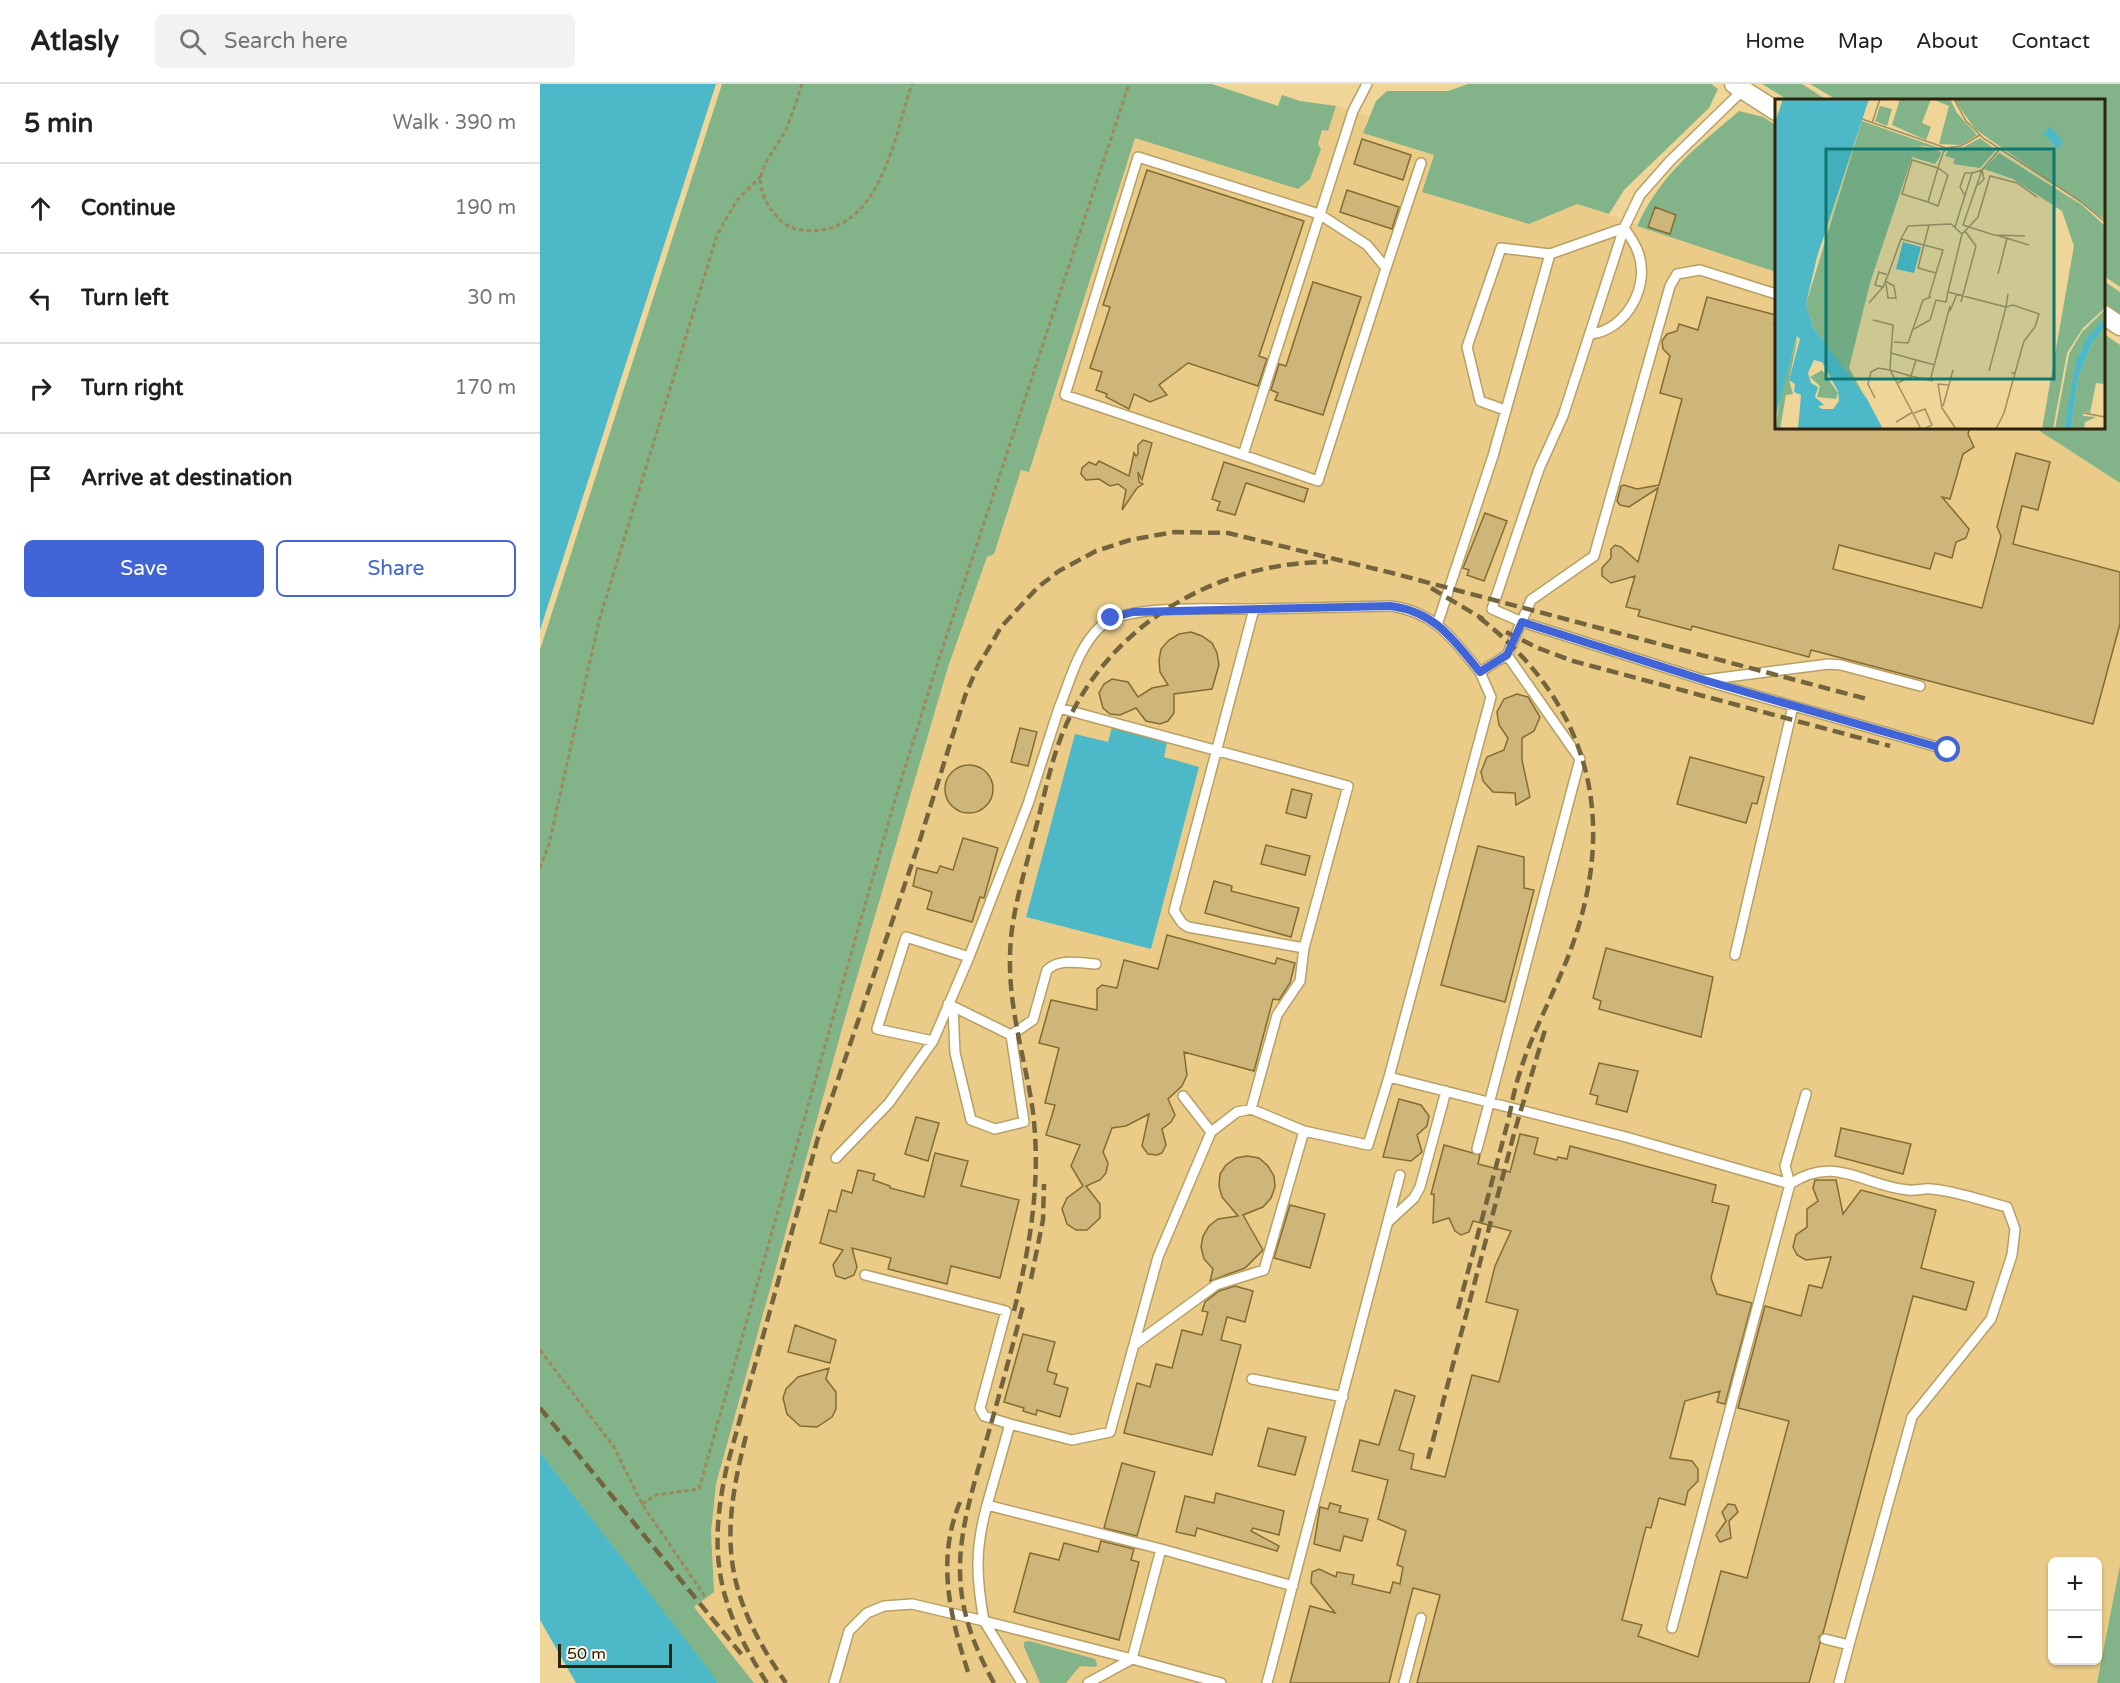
<!DOCTYPE html>
<html lang="en">
<head>
<meta charset="utf-8">
<style>
	body { margin:0; font-family:"Varela Round",sans-serif; background:#f2f2f2; color:#202124 }
	.controls { position:absolute; right:18px; bottom:18px; display:grid; overflow:hidden; border-radius:9px; box-shadow:0 2px 4px #0004 }
	.controls button { width:54px; height:54px; display:grid; place-items:center; padding:0; border:0; border-bottom:2px solid #e0e0e0; background:#fff; color:#202124; font:30px sans-serif }
	.scale { position:absolute; left:18px; bottom:15px; width:114px; box-sizing:border-box; padding-left:6px; border:3px solid #2d230a; border-top:0; font-size:16px; line-height:21px; white-space:nowrap; color:#2d230a; -webkit-text-stroke:4px #fdf8ec; paint-order:stroke }
	.stop { position:absolute; width:18px; height:18px; margin:-14px; border:4px solid #4164d6; border-radius:50%; background:#fff }
	.stop.end { background:#4164d6; border-color:#fff; box-shadow:0 2px 6px #0008 }
	.list { margin:0; padding:0; list-style:none }
	h2 { display:flex; justify-content:space-between; align-items:center; height:78px; margin:0; padding:0 24px; font-size:26px }
	h2 small { font-size:20px; font-weight:400; color:#757577 }
	.list li { display:grid; grid-template-columns:39px 1fr auto; gap:18px; align-items:center; box-sizing:border-box; height:90px; padding:0 24px; border-top:2px solid #e0e0e0 }
	.list b { display:block; font-size:22px; white-space:nowrap }
	.list em { font-size:20px; font-style:normal; color:#757577 }
	.actions { display:flex; gap:12px; padding:18px 24px }
	.actions a { flex:1; padding:14px 0; border:2px solid #4164d6; border-radius:9px; text-align:center; font-size:21px; color:#4164d6 }
	.actions .main { background:#4164d6; color:#fff }
	.icon { flex:none; width:33px; height:33px; fill:none; stroke:currentColor; stroke-width:2; stroke-linecap:round; stroke-linejoin:round }
	.map { position:relative; flex:none; width:1580px; height:1599px; overflow:hidden }
	header { display:flex; align-items:center; gap:36px; box-sizing:border-box; height:84px; padding:0 30px; background:#fff; border-bottom:2px solid #e0e0e0 }
	header strong { font-size:28px }
	nav { display:flex; gap:33px; margin-inline-start:auto; font-size:21px }
	.search { width:420px; height:54px; background:#f2f2f2; display:flex; align-items:center; gap:15px; box-sizing:border-box; padding:0 21px; border-radius:9px; color:#757577; font-size:22px }
	main { display:flex }
	aside { flex:1; background:#fff }
	.map>svg:first-child { display:block }
	.built { fill:#eacc88; fill-rule:evenodd }
	.green { fill:#83b388 }
	.water { fill:#4db9c8 }
	.building { fill:#ceb579; stroke:#846c31; stroke-width:1.5 }
	.lines { fill:none; stroke-linecap:round; stroke-linejoin:round }
	.lane-casing { stroke:#b89f64; stroke-width:12 }
	.street-casing { stroke:#b89f64; stroke-width:21 }
	.path { stroke:#9c895b; stroke-width:3; stroke-dasharray:4.5 3; stroke-linecap:butt }
	.lane { stroke:#fff; stroke-width:9 }
	.street { stroke:#fff; stroke-width:18 }
	.rail { stroke:#74643e; stroke-width:4.5; stroke-dasharray:12 6; stroke-linecap:butt }
	.route { stroke:#4164d6; stroke-width:8 }
	.inset-road { fill:none; stroke:#a18e5f; stroke-width:1.5 }
	.view { fill:#0f766e; fill-opacity:0.15; stroke:#0f766e; stroke-width:3 }
	.inset-edge { fill:none; stroke:#2d230a; stroke-width:3 }
</style>
</head>
<body>
<header>
<strong>Atlasly</strong>
<div class="search"><svg class="icon" aria-label="search" viewBox="0 0 24 24"><circle cx="10" cy="10" r="6"/><path d="M15 15l6 6"/></svg>Search here</div>
<nav><a>Home</a><a>Map</a><a>About</a><a>Contact</a></nav>
</header>
<main>
<aside>
<h2>5 min<small>Walk · 390 m</small></h2>
<ul class="list">
<li><svg class="icon" aria-label="ahead" viewBox="0 0 24 24"><path d="M12 20V5M6 11l6-6 6 6"/></svg><div><b>Continue</b></div><em>190 m</em></li>
<li><svg class="icon" aria-label="left" viewBox="0 0 24 24"><path d="M17 20v-9H6M10 6l-5 5 5 5"/></svg><div><b>Turn left</b></div><em>30 m</em></li>
<li><svg class="icon" aria-label="right" viewBox="0 0 24 24"><path d="M7 20v-9h11M14 6l5 5-5 5"/></svg><div><b>Turn right</b></div><em>170 m</em></li>
<li><svg class="icon" aria-label="arrive" viewBox="0 0 24 24"><path d="M6 21V4h12l-3 4 3 4H6"/></svg><div><b>Arrive at destination</b></div></li>
</ul>
<div class="actions"><a class="main">Save</a><a>Share</a></div>
</aside>
<div class="map">
<svg width="1580" height="1599" viewBox="0 0 1580 1599">
	<rect width="100%" height="100%" fill="#efd598"/>
	<path class="built" d="M796,22L828,32L823,49L894,71L882,107L989,140L1037,120L1236,188V344H1495L1580,399V1481L1557,1599H214L131,1495L0,1314L163,1516L174,1508L171,1448L176,1400L305,934L408,583L447,473L454,469L481,386L489,388L595,53L758,105L770,95L782,45L788,47ZM1512,1478H1558V1576H1512Z"/>
	<path class="green" d="M182,0H672L738,22L742,11L760,17L796,22L788,47L782,46L778,60L781,65L770,95L758,105L595,54L489,388L481,386L454,470L447,473L408,583L305,934L176,1400L171,1448L174,1508L154,1523L214,1599H178L0,1368V566Z
		M928,0H1171L1178,5L1169,24L1084,106L1069,130L1037,120L989,140L882,108L894,71L823,49L836,17L847,7H908Z
		M1222,0H1262L1287,16H1248Z
		M1270,0H1580V203L1564,192V16H1297Z
		M1199,27L1223,33L1236,41V188L1097,142C1123,87 1155,65 1199,27Z
		M1564,197L1580,208V230L1564,219Z
		M1564,250L1580,261V399L1495,344H1564Z
		M1580,1481V1599H1557Z
		M489,1557L555,1575L557,1580L556,1583L540,1582L526,1599H500L484,1563V1558Z"/>
	<path class="water" d="M0,0H176L0,546Z
		M572,643L627,658L624,673L659,683L611,865L486,833L535,650L568,658Z
		M0,1368L169,1586L178,1599H36L0,1536Z"/>
	<path class="building" d="M822,55L871,71L863,96L814,80Z
		M607,86L764,137L719,272L727,275L718,302L648,279L619,301L627,311L610,318L594,310L589,325L566,313L567,310L556,306L562,288L550,284L570,223L563,221Z
		M807,106L859,123L852,145L800,128Z
		M1115,123L1136,131L1130,150L1108,143Z
		M773,198L821,213L783,331L735,316L738,309L731,306L739,280L746,282Z
		M1167,213L1236,231L1234,240L1236,241V344H1430L1428,350L1434,363L1423,370L1410,415L1402,413L1429,445L1426,454L1416,458L1412,474L1395,469L1390,485L1299,461L1293,485L1442,524L1461,452L1457,443L1476,369L1510,378L1498,426L1482,422L1473,460L1580,488V540L1553,640L1271,566L1269,573L1152,542L1151,546L1098,532L1100,526L1086,523L1095,492L1071,499L1062,492V484L1071,474V465L1075,461L1081,463L1098,478L1118,404L1089,423L1080,421L1077,417L1081,402L1084,401L1097,405L1119,401L1142,315L1120,309L1130,272L1123,265L1122,257L1127,250L1137,247L1139,240L1158,246Z
		M603,356L612,359L602,396L598,388L599,398L603,400L597,404L582,426L586,406L578,400L570,402L559,395L546,396L541,390L542,384L549,378L556,381L559,377L589,392L594,369L596,372L598,370V361Z
		M684,378L768,405L764,418L706,399L695,431L677,426L680,418L672,415Z
		M945,429L967,437L944,497L927,491L929,486L923,484Z
		M651,548L662,552L672,559L677,569L679,581L672,605L634,610V629L628,637L620,640L606,637L596,624L580,631L570,630L563,624L559,609L564,600L572,595L588,598L598,613L612,604L628,601L620,588L619,576L621,565L629,556L639,550Z
		M977,610L988,613L1000,633L994,647L982,654V676L990,713L976,721L975,709L953,708L943,697L941,688L947,673L964,666L968,654L959,641L957,628L964,615Z
		M480,644L497,648L488,682L471,678Z
		M1150,673L1224,693L1217,720L1212,719L1206,739L1137,720Z
		M405 705a24 24 0 1 1 48 0a24 24 0 1 1-48 0Z
		M752,705L772,710L766,734L746,729Z
		M423,754L458,764L444,814L440,813L432,838L387,825L392,808L373,802L377,784L397,789L400,782L413,786Z
		M726,761L770,772L765,791L721,780Z
		M938,762L984,773V804L994,806L965,918L901,901Z
		M674,797L692,802L691,807L759,824L751,853L665,829Z
		M627,851L735,880L737,874L755,879L750,899L739,916L733,915L714,987L644,968L647,991L642,1002L628,1015L635,1031L631,1038L622,1045L626,1061L622,1069L617,1071L608,1070L602,1062L609,1030L586,1042L572,1044L563,1068L568,1079L566,1089L560,1096L546,1102L560,1120V1134L547,1146H536L527,1140L522,1125L527,1114L543,1102L531,1082L540,1061L506,1051L515,1021L505,1019L519,964L499,959L511,916L557,926V905L562,901L577,904L584,876L618,885Z
		M1066,864L1173,893L1161,953L1059,925L1061,917L1053,914Z
		M1059,979L1098,987L1087,1028L1056,1020L1058,1012L1050,1010Z
		M859,1015L881,1021L889,1032L887,1042L877,1051L882,1068L871,1077L843,1073Z
		M376,1033L399,1039L388,1077L365,1070Z
		M1301,1044L1371,1060L1363,1090L1295,1072Z
		M980,1050L998,1054L994,1070L1017,1076L1018,1073L1027,1075L1030,1062L1176,1101L1172,1118L1189,1122L1171,1194L1177,1210L1212,1219L1185,1320L1177,1318L1180,1307L1145,1317L1130,1374L1152,1377L1158,1385V1397L1148,1407L1145,1421L1119,1414L1111,1444L1106,1443L1082,1536L1102,1541L1098,1552L1158,1573L1181,1487L1207,1494L1249,1337L1198,1324L1225,1222L1261,1232L1269,1201L1282,1204L1291,1173L1266,1176L1257,1171L1253,1163L1256,1151L1267,1143V1125L1278,1117L1273,1104L1275,1096H1296L1303,1130L1321,1106L1396,1126L1381,1184L1434,1198L1426,1226L1373,1212L1283,1549L1279,1553L1280,1559L1269,1599H877L900,1511L873,1504L849,1599H750L770,1522L795,1529L771,1499L772,1488L779,1485L796,1493L797,1488L814,1491L812,1500L850,1509L853,1498L860,1500L863,1483L857,1481L866,1447L838,1435L848,1396L812,1387L820,1356L839,1361L855,1306L875,1312L859,1366L874,1370L871,1385L905,1393L932,1291L959,1298L978,1226L946,1218L955,1182L971,1147L933,1137L929,1148L921,1151L915,1147L909,1134L893,1139L894,1110H891L904,1061L940,1071L938,1080L970,1088Z
		M395,1069L428,1077L421,1102L479,1116L460,1194L411,1182L407,1200L348,1185L351,1174L312,1164L317,1183L314,1191L305,1195L296,1192L293,1181L303,1166L280,1159L289,1126L296,1128L302,1106L312,1109L318,1086L335,1090L333,1096L350,1102V1104L384,1113Z
		M707,1072L719,1074L728,1082L734,1092L735,1103L731,1114L723,1123L703,1131L723,1166L705,1184L670,1197L673,1185L664,1175L661,1163L663,1152L669,1142L678,1135L698,1132L682,1113L679,1102L680,1090L686,1081L696,1074Z
		M750,1121L785,1130L770,1184L734,1174Z
		M695,1202L713,1207L705,1238L687,1233L681,1256L701,1261L672,1371L584,1349L597,1299L610,1303L616,1280L632,1284L642,1246L662,1251L668,1228L662,1227L665,1218L679,1207Z
		M255,1241L296,1256L290,1279L248,1268Z
		M483,1250L515,1258L507,1287L517,1290L514,1300L528,1304L520,1333L497,1326L496,1331L483,1327L484,1324L464,1318Z
		M289,1284L286,1295L296,1308V1325L292,1333L277,1343L260,1342L247,1330L243,1314L246,1305L258,1293Z
		M728,1344L766,1353L755,1391L718,1382Z
		M582,1379L615,1388L597,1452L564,1444Z
		M676,1409L744,1427L739,1451L713,1444L711,1447L739,1462L737,1467L657,1444L655,1452L636,1448L645,1412L674,1419Z
		M790,1419L801,1422L799,1428L828,1435L822,1457L804,1452L800,1467L774,1460L780,1423L788,1425Z
		M1188,1420L1195,1421L1198,1428L1189,1437L1191,1454L1180,1458L1176,1451L1186,1437L1182,1428Z
		M561,1457L594,1465L591,1476L599,1478L579,1556L474,1528L490,1469L519,1476L524,1459L558,1468Z"/>
	<g class="lines">
		<defs>
			<path id="lane" d="M1203,6L1130,77L1100,111L1084,144L1023,332L999,385L952,525L982,538L1164,596L1289,580L1301,581L1380,602
				M846,184L881,79
				M965,326L940,317L927,263L961,164L1010,170
				M703,371L778,397L846,184L827,161L779,130L598,73L525,311L703,371L813,27L827,0
				M714,525C677,526 586,519 561,542C538,563 530,597 519,624L808,702L764,864
				M897,541L953,372L1010,170L1084,144C1089,151 1095,159 1098,168C1111,202 1086,246 1051,250
				M1169,598L1408,666
				M1195,871L1253,622
				M429,873L393,957L337,945L366,853L429,873L488,720L519,624
				M408,920L471,951L484,1038L455,1045L431,1036L415,969L413,923
				M471,951L493,936L507,886C519,874 540,879 556,880
				M849,993L951,613L940,588
				M643,1012L671,1048
				M711,1025L737,931L760,897L764,864L648,843L642,839L634,827L714,525L851,522C895,528 913,555 940,588L967,571
				M937,1065L1040,675L967,571L991,516L1054,472L1130,202L1137,190L1160,186L1236,210
				M296,1074L349,1019L393,957
				M1250,1100L1245,1082L1266,1010
				M848,1138L874,1114L880,1103L906,1007
				M325,1191L466,1227L440,1324L444,1332L470,1340L447,1421
				M594,1261L676,1201L724,1186L764,1047L828,1061L849,993L1086,1053L1250,1100
				M712,1295L803,1313
				M470,1340L532,1356L570,1348L618,1173L671,1048L697,1028L711,1025L764,1047
				M621,1465L447,1421C435,1464 436,1493 444,1537L592,1575L621,1465L753,1502
				M1132,1544L1250,1100C1295,1070 1324,1102 1368,1106C1376,1107 1384,1104 1391,1105C1416,1107 1443,1117 1467,1123L1475,1145L1472,1171L1451,1235L1372,1333L1309,1561
				M1285,1555L1309,1561L1299,1599
				M294,1599L309,1547L327,1529L344,1522L372,1520L444,1537L482,1599
				M548,1599L592,1575L681,1599
				M727,1599L860,1091
				M864,1599L881,1534"/>
			<path id="street" d="M1194,0L1236,27
				M1564,231L1580,242"/>
		</defs>
		<use href="#lane" class="lane-casing"/>
		<use href="#street" class="street-casing"/>
		<path class="path" d="M262,0C257,14 253,29 247,43C240,59 224,76 221,92C218,109 230,126 241,137C251,146 267,148 280,146C342,139 355,50 372,0
			M0,784L9,760L59,537L177,151L197,116L221,92
			M0,1266L74,1363L102,1420L166,1514
			M102,1420L116,1411L159,1405L354,719L396,584L589,0"/>
		<use href="#lane" class="lane"/>
		<use href="#street" class="street"/>
		<path class="rail" d="M891,504L943,535
			M966,548L998,564L1033,577L1350,662
			M491,1195L503,1136L504,1100
			M918,1225C934,1165 950,1105 966,1045C971,1027 973,1009 979,991C994,941 1023,895 1038,844C1077,718 1040,610 936,531
			M474,1227C491,1159 502,1091 492,1021C484,972 469,924 470,874C470,831 485,788 495,747C504,714 510,680 523,648C567,542 675,478 788,478
			M0,1324L202,1571
			M206,1352C179,1456 184,1510 246,1599
			M888,1375L975,1046L1005,946
			M420,1418C396,1476 410,1532 428,1588
			M227,1599C178,1522 167,1472 187,1382L277,1057L379,759L425,612L436,586L461,543L498,503L519,487L556,467L590,456L634,448L688,449L852,489L1327,615
			M454,1599C401,1504 419,1452 447,1354C460,1309 472,1264 484,1218"/>
	</g>
	<g class="lines">
		<path class="route" d="M571,534L593,528L851,522C895,528 913,555 940,588L967,571L982,538L1164,596L1408,666"/>
	</g>
	<g transform="translate(1235 15)">
		<rect width="330" height="330" fill="#efd598"/>
		<path d="M125,0H156L147,24L156,28L151,41L117,26ZM157,0H175L182,14L202,36L186,46L164,45L174,7ZM183,0H330V121L200,30L180,2ZM105,7L117,10L112,27L100,22ZM87,22L167,50L142,46L166,53L165,57L160,65L137,58L95,184L74,269L94,305L38,228L31,205ZM205,39L221,51L205,69L178,65L180,60L170,57L173,51L187,49ZM224,54L307,106L330,127V209L308,229L292,254L278,330H267L299,147L287,112L238,80L209,70ZM330,211V219L305,253L289,330H280L294,255L307,233ZM330,227V285L321,284L315,314L309,313L308,317L321,318L310,323L309,330H296L303,280L317,244ZM23,237L14,281L18,295L11,296L5,330H0L7,289ZM47,271L63,294L61,300L42,298L45,287L35,278Z" fill="#83b388"/>
		<path d="M8,0H94L42,158L31,205L38,228L92,300L108,330H23L26,296L19,293L20,285L14,281L25,240L22,237L0,320V23ZM39,261L47,263L63,292L64,302L58,310H47L43,307L49,306L40,298L43,288L36,284L33,274ZM275,28L287,41L284,51L268,34ZM128,143L146,148L139,174L121,170ZM330,219V227L317,244L303,280L296,330H289L301,263L311,240Z" fill="#4db9c8" fill-rule="evenodd"/>
		<path class="inset-road" d="M179,0L191,22L208,39L305,102L330,123M87,20L171,49L186,47L205,36M97,24L105,0M224,51L207,71L188,126L219,136L250,137M190,97L185,88L190,74H197M153,103L163,107L173,76L163,69L137,61L127,95L153,103L163,69L168,54L171,49M154,126L133,127L126,140L168,151L161,174M180,128L197,74L207,71L209,80L203,86M221,136L254,146M223,175L232,139M113,176L108,188L100,186L104,173L113,176L126,140M110,182L119,187L121,199H113L111,185M173,193L187,135M154,198L161,174L143,169L154,126L176,125L187,135L190,132M186,203L201,147L190,132L203,118L215,77L242,84L262,98M94,204L108,188M175,212L182,195M98,221L118,226L116,254M137,231L155,221L161,201L171,203L173,193L231,208L233,195M119,243L133,244L148,201L156,198M141,261L116,254L115,271L136,277L141,261L160,266M178,271L174,286L163,285L167,309L181,330M214,272L231,208L238,206L264,215L260,228L249,242L240,274M155,282L175,207M123,284L136,277L158,282M100,299L93,285L96,273L103,269L115,271L146,330M168,307L174,286M139,314L150,310L157,326L149,330M309,314L330,318M121,323L138,313M221,330L229,314L240,274H236"/>
		<path class="view" d="M51,50H279V280H51Z"/>
		<rect width="330" height="330" class="inset-edge"/>
	</g>
</svg>
<div class="controls">
<button>+</button>
<button>−</button>
</div>
<div class="scale">50 m</div>
<div class="stop" style="left:1408px;top:666px"></div>
<div class="stop end" style="left:571px;top:534px"></div>
</div>
</main>
</body>
</html>
